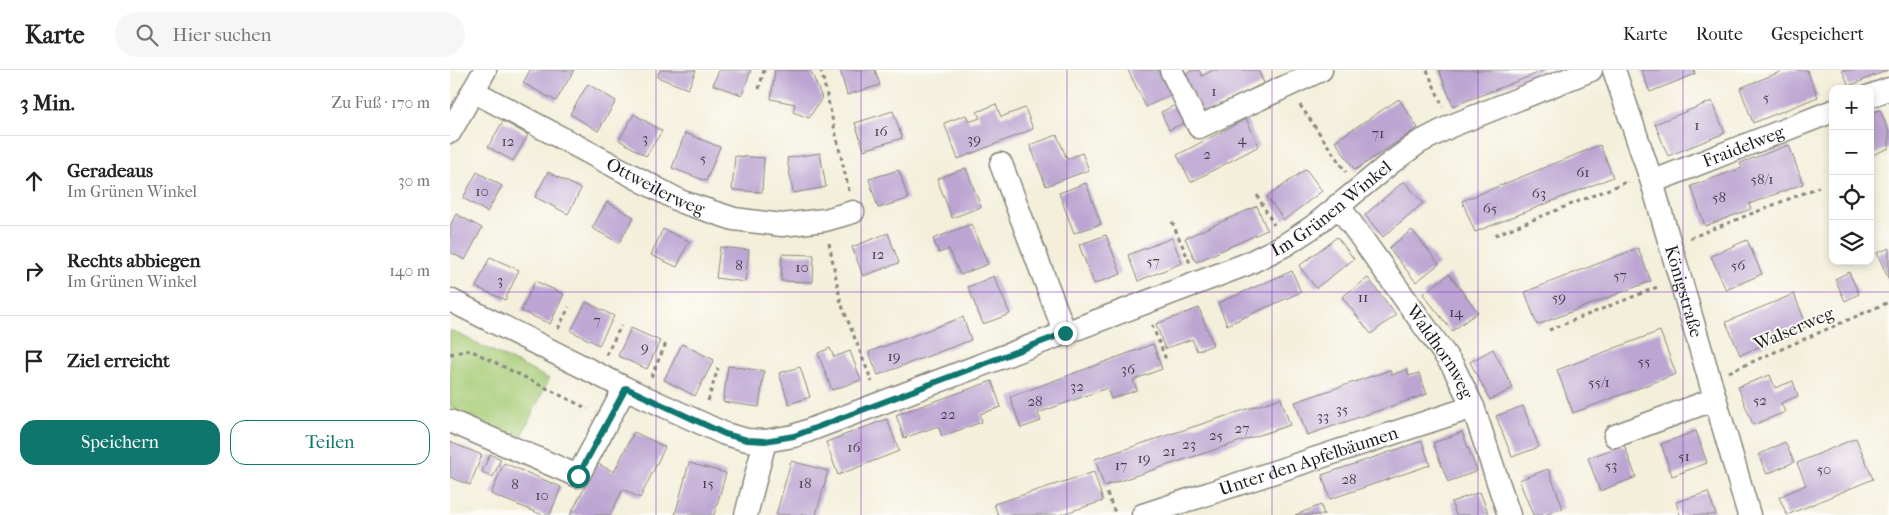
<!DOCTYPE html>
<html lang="de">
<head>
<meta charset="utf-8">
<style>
	body { margin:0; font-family:"IM FELL French Canon",serif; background:#f6f6f6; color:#222 }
	.controls { position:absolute; right:15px; top:15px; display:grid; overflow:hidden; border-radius:10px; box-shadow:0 2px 8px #0003 }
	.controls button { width:45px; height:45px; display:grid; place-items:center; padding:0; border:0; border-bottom:1px solid #e0e0e0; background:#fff; color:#222; font:25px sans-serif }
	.stop { position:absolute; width:15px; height:15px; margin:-11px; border:4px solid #0f766e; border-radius:50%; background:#fff }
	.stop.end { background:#0f766e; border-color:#fff; box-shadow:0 1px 5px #0008 }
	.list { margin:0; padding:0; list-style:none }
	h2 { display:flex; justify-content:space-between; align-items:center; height:65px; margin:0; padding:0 20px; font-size:21px }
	h2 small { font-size:16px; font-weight:400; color:#767676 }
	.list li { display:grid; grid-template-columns:32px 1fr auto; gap:15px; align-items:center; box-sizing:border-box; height:90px; padding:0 20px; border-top:1px solid #e0e0e0 }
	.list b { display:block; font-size:19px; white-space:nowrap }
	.list p { margin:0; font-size:16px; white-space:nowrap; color:#767676 }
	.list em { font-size:16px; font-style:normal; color:#767676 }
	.actions { display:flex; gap:10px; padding:15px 20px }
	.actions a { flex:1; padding:11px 0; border:1px solid #0f766e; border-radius:15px; text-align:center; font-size:18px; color:#0f766e }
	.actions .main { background:#0f766e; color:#fff }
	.icon { flex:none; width:28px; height:28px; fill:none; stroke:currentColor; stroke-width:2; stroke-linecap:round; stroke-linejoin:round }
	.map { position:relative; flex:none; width:1439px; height:445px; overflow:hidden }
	header { display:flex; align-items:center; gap:30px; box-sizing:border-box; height:70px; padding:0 25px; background:#fff; border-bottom:1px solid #e0e0e0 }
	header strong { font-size:24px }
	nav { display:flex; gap:28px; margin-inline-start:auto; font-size:18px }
	.search { width:350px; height:45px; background:#f6f6f6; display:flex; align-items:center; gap:12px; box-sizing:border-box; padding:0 18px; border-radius:28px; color:#767676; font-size:19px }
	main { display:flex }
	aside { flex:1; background:#fff }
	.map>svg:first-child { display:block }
	.green { fill:#a5ca74; stroke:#607348 }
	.building { fill:#bca5d2 }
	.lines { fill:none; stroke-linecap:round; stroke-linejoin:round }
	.minor-casing { stroke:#88867b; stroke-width:25 }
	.path { stroke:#88867b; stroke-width:3; stroke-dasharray:4 4; stroke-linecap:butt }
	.minor { stroke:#fff; stroke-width:22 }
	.route { stroke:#0f766e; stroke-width:6 }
	.grid { fill:none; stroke:#7b2cbf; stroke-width:1; stroke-opacity:0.55 }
	.labels { text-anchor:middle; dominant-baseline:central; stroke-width:4; stroke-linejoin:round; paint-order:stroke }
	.number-label { font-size:15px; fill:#443e4a }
	.street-label { font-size:18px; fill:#1c1c1c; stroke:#fdfcf7 }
</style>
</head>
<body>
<header>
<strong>Karte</strong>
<div class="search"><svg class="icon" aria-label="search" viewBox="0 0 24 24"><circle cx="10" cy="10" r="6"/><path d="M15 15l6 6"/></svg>Hier suchen</div>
<nav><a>Karte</a><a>Route</a><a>Gespeichert</a></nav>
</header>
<main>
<aside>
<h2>3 Min.<small>Zu Fuß · 170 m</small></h2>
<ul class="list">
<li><svg class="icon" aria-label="ahead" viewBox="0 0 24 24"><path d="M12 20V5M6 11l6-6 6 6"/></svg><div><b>Geradeaus</b><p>Im Grünen Winkel</p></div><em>30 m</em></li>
<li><svg class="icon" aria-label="right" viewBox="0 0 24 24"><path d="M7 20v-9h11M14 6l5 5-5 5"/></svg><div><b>Rechts abbiegen</b><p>Im Grünen Winkel</p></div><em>140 m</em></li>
<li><svg class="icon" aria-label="arrive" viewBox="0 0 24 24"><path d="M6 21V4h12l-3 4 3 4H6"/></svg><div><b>Ziel erreicht</b></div></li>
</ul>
<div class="actions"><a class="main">Speichern</a><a>Teilen</a></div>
</aside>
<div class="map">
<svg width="1439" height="445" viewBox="0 0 1439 445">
	<rect width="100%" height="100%" fill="#fdfcf7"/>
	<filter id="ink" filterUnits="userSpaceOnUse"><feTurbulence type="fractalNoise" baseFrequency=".02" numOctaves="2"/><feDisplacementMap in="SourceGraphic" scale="10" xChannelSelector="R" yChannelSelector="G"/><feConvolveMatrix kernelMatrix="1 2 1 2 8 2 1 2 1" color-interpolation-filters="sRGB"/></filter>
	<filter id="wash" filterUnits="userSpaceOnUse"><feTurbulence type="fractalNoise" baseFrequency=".0096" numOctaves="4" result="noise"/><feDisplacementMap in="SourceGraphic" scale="20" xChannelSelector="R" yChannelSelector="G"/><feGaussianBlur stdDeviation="1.12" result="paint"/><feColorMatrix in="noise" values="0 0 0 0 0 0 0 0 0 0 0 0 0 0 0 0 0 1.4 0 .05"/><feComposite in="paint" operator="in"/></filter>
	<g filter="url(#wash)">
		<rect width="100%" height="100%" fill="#f3efda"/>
		<path class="green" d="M0,260L99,309L69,371L0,337Z"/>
		<g id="blocks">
			<path class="building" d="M80,0H124L106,31L73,13Z
				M210,0H246L238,19L207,7Z
				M269,0H301L292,25L263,15Z
				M325,0L361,1L372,28L359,48L343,42L345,34L321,29Z
				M390,0H425L430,15L397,25Z
				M678,0H711L722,24L696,37Z
				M743,0H749L752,6L763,0H808L814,13L753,44L733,5Z
				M989,0H1096L1003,36Z
				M1191,0H1244L1245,4L1200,22Z
				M1335,0H1357L1368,27L1303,53L1290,18Z
				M1392,0H1438L1399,16Z
				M138,14L166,31L148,61L120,44Z
				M949,29L968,58L905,100L885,71Z
				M1262,31L1275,63L1218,86L1205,54Z
				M730,33L738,51L719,60L711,42Z
				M546,34L551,47L575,38L583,59L508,89L494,53L516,45L519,52L530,48L527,42Z
				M1430,40L1439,62V78L1420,86V43Z
				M443,41L452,68L414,80L405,53Z
				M184,44L212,61L196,86L169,70Z
				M796,49L809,76L741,112L727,85Z
				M53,51L78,65L63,91L38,77Z
				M235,63L270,77L256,111L222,98Z
				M607,65L617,89L632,83L639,100L596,116L580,75Z
				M1150,75L1163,107L1025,162L1012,131Z
				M1339,75L1353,114L1299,134L1301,139L1255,156L1241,116L1292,98L1290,93Z
				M370,83L376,117L343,123L337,88Z
				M285,86L314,88L312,122L282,120Z
				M516,98L531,137L502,148L487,109Z
				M856,99L872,121L834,150L817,127Z
				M449,100L458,129L428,138L419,109Z
				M27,102L52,116L37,142L13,128Z
				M98,102L131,119L118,144L85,127Z
				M954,111L973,133L933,167L915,145Z
				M636,113L651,154L624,163L609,123Z
				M157,132L184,147L169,173L142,158Z
				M807,136L817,160L746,192L735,168Z
				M6,144L32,158L15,190L0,182V156Z
				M521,154L538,194L510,205L499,179L489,183L483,169Z
				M213,159L239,171L227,197L201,185Z
				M962,160L989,194L966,212L939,178Z
				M438,163L449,193L413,206L402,177Z
				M656,165L671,204L644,214L629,175Z
				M887,167L904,189L866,218L849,196Z
				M722,168L732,193L688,211L678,185Z
				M1297,170L1312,204L1276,220L1261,186Z
				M270,177L299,180L295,212L266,208Z
				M1188,178L1201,211L1087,255L1075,222Z
				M1439,178V210L1427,183Z
				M332,184L364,185L363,212L331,211Z
				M40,187L69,200L55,230L26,217Z
				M842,201L851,222L777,255L768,233Z
				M1399,202L1409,224L1395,231L1385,209Z
				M999,204L1028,242L1002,261L973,224Z
				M544,206L560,244L533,254L518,217Z
				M918,208L946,245L921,264L892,227Z
				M85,211L114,224L100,254L71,241Z
				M1344,224L1357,256L1290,285L1276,252Z
				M136,232L164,246L149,275L121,261Z
				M749,238L763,275L747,281L742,269L715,279L706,254Z
				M513,247L521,270L428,305L419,282Z
				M181,258L210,271L197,299L168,286Z
				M1210,261L1226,304L1123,343L1107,300Z
				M232,274L264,290L245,326L214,310Z
				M703,274L712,299L683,310L687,320L661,329L657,318L588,343L591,351L571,358L560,327Z
				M380,278L384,287L400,281L411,310L382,320L368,283Z
				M1043,279L1063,318L1040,330L1020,292Z
				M278,296L314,301L309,337L273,332Z
				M350,297L360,327L339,334L329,303Z
				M957,299L959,306L969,303L977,324L857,365L845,332L940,300L942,305Z
				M1320,305L1325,318L1343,311L1348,326L1331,333L1335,342L1303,355L1288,317Z
				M542,311L551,337L530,344L532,352L492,366L488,356L454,368L446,345Z
				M831,328L840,355L654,416L645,389Z
				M1073,336L1089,377L1062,387L1046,346Z
				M437,349L449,381L388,405L376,372Z
				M1246,361L1257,393L1222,406L1211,374Z
				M184,362L215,377L190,428L173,419L160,445H120L135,417L130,414L142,391L164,402Z
				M1012,362L1027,401L998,412L983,373Z
				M1406,368L1423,409L1337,445L1329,427L1356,415L1347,393Z
				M972,371L980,395L880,429L872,405Z
				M0,372L32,385L20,415L0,407Z
				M1335,372L1344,392L1317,404L1308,385Z
				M1174,375L1186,407L1150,421L1138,388Z
				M40,384L51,389L43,407L32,402Z
				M341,391L378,401L366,445H326Z
				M54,393L111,417L100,445H93L41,424Z
				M239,393L276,403L264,445H225Z
				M1098,399L1113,438L1095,445H1083L1069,410Z
				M644,402L653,431L609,445H548L544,434Z
				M1030,422L1039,445H1006L1001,432Z
				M1258,422L1266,445H1230L1226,432Z
				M871,435L874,445H845Z"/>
		</g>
	</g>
	<g filter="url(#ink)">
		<use href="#blocks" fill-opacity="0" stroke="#88867b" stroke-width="1"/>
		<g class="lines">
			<defs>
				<g id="minor">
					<path d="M721,0L749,57L871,0"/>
					<path id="s1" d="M1164,0L1202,112L1299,445"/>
					<path id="s2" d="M23,21L232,132L284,149L332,155L375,150L403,142"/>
					<path d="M1420,26L1439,19"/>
					<path d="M0,62L35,0"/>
					<path d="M551,94L615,263"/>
					<path id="s3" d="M1202,112L1383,41"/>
					<path id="s4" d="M888,135L1003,296L1023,337L1059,445"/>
					<path id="s5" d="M0,230L175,318L275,364L297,370L315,371L344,366L797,194L835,175L864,156L938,95L968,73L1001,56L1141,0"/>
					<path d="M0,351L128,406L175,318"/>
					<path d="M1165,366L1265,329"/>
					<path d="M296,445L315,371"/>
					<path id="s6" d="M693,445L1023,337"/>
				</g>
			</defs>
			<use href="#minor" class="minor-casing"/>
			<path class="path" d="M371,0L399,121
				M977,0L993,37
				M309,19L314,0
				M850,35L896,102
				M807,125L824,155
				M722,152L740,193
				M1045,165L1179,111
				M1240,168L1369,117
				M379,173L391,233L422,312
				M702,255L717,292
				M108,259L119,237
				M1099,260L1210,216
				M0,284L20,280L138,339
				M156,285L171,256
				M1279,302L1439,232
				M201,307L217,271
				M258,331L268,298
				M657,423L666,445"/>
			<use href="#minor" class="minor"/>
		</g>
	</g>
	<g class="lines" filter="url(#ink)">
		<path class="route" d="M128,406L176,318L275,364L297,370L315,371L344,366L615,263"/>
	</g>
	<path class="grid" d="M206,0V445M411,0V445M617,0V445M822,0V445M1028,0V445M1233,0V445M0,222H1439"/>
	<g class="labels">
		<g class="number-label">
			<text x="764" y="21">1</text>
			<text x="1316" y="27">5</text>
			<text x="1247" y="55">1</text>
			<text x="431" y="61">16</text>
			<text x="928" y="63">71</text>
			<text x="195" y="68">3</text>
			<text x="524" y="69">39</text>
			<text x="792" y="69">4</text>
			<text x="58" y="71">12</text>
			<text x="757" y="84">2</text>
			<text x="253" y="88">5</text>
			<text x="1133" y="102">61</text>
			<text x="1312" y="109">58/1</text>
			<text x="32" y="121">10</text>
			<text x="1089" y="123">63</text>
			<text x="1269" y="127">58</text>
			<text x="1040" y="138">65</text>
			<text x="428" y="184">12</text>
			<text x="703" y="191">57</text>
			<text x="289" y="195">8</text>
			<text x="1288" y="195">56</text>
			<text x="352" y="197">10</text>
			<text x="1170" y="205">57</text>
			<text x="50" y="210">3</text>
			<text x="913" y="227">11</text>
			<text x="1109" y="227">59</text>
			<text x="1006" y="242">14</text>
			<text x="147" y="250">7</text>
			<text x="195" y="277">9</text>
			<text x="444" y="286">19</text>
			<text x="1194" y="291">55</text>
			<text x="678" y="299">36</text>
			<text x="1149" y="312">55/1</text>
			<text x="627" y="316">32</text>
			<text x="1310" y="330">52</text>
			<text x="585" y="331">28</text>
			<text x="892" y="339">35</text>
			<text x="498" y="344">22</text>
			<text x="873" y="346">33</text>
			<text x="792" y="358">27</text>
			<text x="766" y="365">25</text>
			<text x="739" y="374">23</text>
			<text x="404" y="377">16</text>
			<text x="719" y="381">21</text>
			<text x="1234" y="386">51</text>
			<text x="694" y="388">19</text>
			<text x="671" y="395">17</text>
			<text x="1161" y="395">53</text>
			<text x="1374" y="399">50</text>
			<text x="899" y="409">28</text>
			<text x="258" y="413">15</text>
			<text x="355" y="413">18</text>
			<text x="65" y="414">8</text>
			<text x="92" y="425">10</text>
		</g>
		<g class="street-label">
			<text stroke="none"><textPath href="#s3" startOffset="98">Fraidelweg</textPath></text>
			<text stroke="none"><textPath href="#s2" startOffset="206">Ottweilerweg</textPath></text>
			<text stroke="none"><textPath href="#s5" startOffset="962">Im Grünen Winkel</textPath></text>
			<text stroke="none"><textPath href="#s1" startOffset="232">Königstraße</textPath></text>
			<text transform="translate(1344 259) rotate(-23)">Walserweg</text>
			<text stroke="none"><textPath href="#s4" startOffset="179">Waldhornweg</textPath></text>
			<text stroke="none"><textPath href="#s6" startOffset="174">Unter den Apfelbäumen</textPath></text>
		</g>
	</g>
</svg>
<div class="controls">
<button>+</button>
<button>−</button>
<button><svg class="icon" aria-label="locate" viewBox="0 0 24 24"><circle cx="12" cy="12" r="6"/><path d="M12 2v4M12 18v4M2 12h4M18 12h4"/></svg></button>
<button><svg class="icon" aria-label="layers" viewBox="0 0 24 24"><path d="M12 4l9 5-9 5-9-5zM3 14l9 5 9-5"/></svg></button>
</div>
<div class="stop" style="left:128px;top:406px"></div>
<div class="stop end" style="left:615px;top:263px"></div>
</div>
</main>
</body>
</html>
